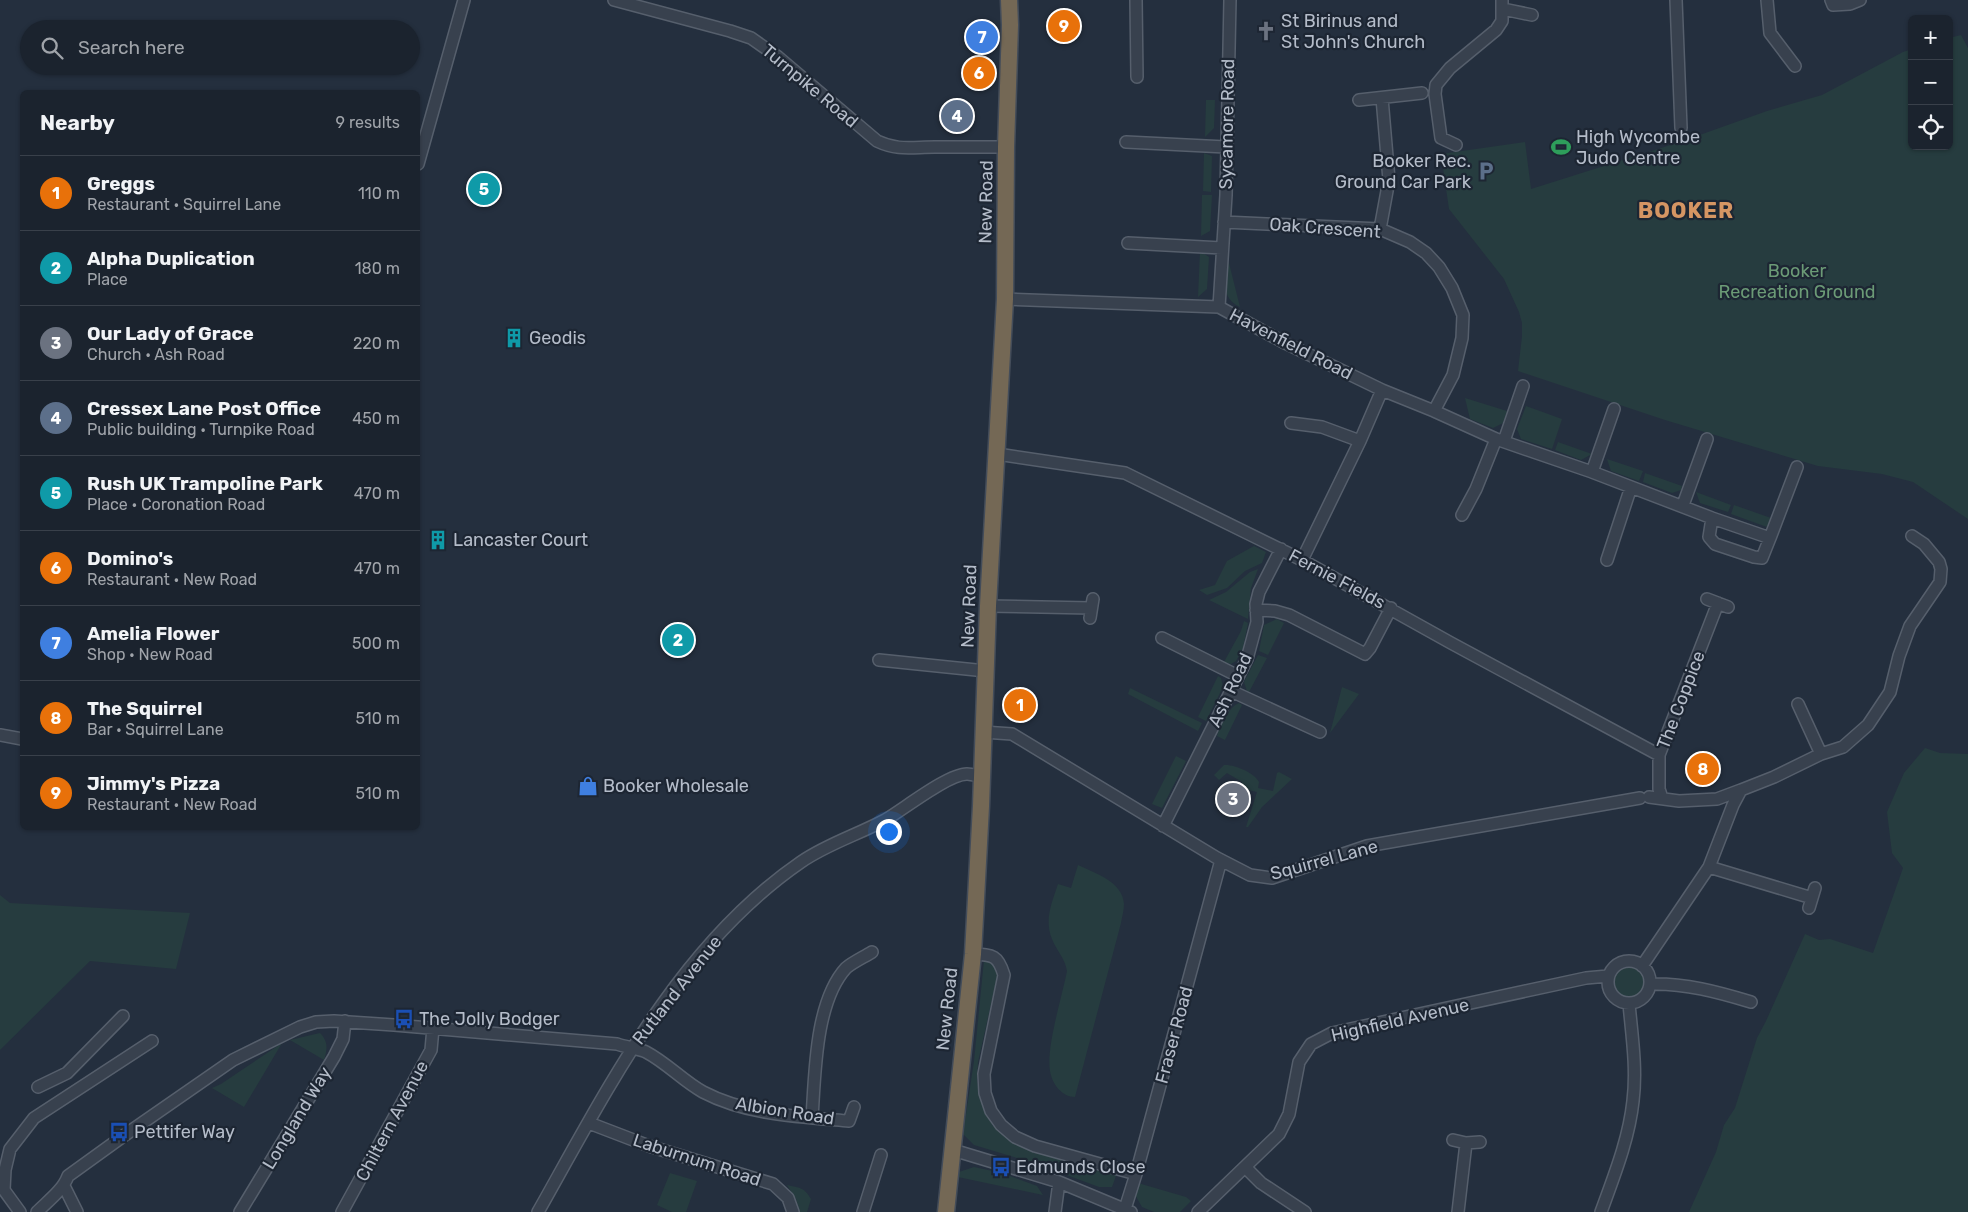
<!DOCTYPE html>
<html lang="en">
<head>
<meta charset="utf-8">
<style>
	body { margin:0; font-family:Rubik,sans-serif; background:#282f3a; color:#f1f3f6 }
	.controls { position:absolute; right:15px; top:15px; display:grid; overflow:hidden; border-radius:8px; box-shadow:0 1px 4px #0004 }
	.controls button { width:45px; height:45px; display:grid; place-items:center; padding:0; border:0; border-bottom:1px solid #39404a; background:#1b232e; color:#f1f3f6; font:25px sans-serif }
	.you { position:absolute; left:888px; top:831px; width:18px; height:18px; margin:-12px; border:4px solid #fff; border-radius:50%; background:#1a73e8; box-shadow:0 0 0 8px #1a73e833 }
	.badge { display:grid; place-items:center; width:32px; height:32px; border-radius:50%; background:#2563eb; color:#fff; font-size:16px; font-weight:700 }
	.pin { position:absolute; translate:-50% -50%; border:2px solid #fff; box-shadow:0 1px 5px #0006 }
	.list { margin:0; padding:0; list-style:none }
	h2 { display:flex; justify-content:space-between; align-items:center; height:65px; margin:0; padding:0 20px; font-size:21px }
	h2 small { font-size:16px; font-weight:400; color:#a0a4aa }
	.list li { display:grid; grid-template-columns:32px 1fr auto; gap:15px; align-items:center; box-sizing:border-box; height:75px; padding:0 20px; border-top:1px solid #39404a }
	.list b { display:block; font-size:19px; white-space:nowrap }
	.list p { margin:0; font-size:16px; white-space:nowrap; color:#a0a4aa }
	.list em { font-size:16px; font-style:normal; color:#a0a4aa }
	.icon { flex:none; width:28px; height:28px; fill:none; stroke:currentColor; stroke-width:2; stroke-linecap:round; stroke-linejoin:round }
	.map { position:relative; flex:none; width:1968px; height:1212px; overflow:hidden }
	.search { position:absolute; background:#1b232e; box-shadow:0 1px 4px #0004; left:20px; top:20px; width:400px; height:55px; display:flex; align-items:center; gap:12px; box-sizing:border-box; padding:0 18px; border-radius:28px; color:#a0a4aa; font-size:19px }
	.panel { position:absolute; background:#1b232e; box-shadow:0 1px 4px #0004; left:20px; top:90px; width:400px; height:740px; border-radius:8px }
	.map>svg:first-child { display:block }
	.green { fill:#263c3f }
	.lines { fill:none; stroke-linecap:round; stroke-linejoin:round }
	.minor-casing { stroke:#565f6c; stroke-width:14 }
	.highway-casing { stroke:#434c59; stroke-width:19 }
	.minor { stroke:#38414e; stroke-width:11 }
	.highway { stroke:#746855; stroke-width:16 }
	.labels { text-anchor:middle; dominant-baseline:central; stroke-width:4.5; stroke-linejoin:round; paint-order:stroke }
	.poi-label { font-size:18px; fill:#b4bcc9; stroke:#1d2633; text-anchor:start }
	.street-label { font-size:18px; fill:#b4bcc9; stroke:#1d2633 }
	.park-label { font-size:18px; fill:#6b9a76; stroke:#1d2633 }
	.district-label { font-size:22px; font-weight:bold; letter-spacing:1px; fill:#d59563; stroke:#1d2633 }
</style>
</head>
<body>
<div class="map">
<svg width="1968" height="1212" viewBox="0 0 1968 1212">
	<rect width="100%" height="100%" fill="#242f3e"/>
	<path class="green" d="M1961,35L1968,48V519L1913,482L1882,474L1818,466L1665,420L1518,371L1522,336V323L1519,312L1504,279L1449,209L1441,154L1525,142L1531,189L1680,142L1767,111L1822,95L1903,52L1912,49V146H1949V38Z
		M1206,100H1215L1214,128L1205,137Z
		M1204,153L1212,156L1211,192L1203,191Z
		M1202,195H1212L1210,231L1201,236Z
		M1200,251L1209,257L1207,289L1198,297Z
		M1227,255L1240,307C1218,297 1226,274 1227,255Z
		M1465,398L1507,411L1503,423L1493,428L1470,419Z
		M1526,406L1562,419L1552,449L1521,439L1517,429Z
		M1558,442L1592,454L1581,460L1555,450Z
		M1607,459L1643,471L1639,481L1611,471Z
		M1645,473L1682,486L1681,490L1672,493L1643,482Z
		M1696,492L1731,505L1728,512L1700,503Z
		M1734,505L1771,518L1767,527L1731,514Z
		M1254,546L1266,552L1262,563L1245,571L1227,588L1207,595L1199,590L1215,585L1227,561Z
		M1258,569L1251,588L1248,619L1209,600L1226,592L1250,572Z
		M1277,619L1284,623L1268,655L1259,651L1264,625Z
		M1244,621L1248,623L1243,648L1236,661L1231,664L1224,662L1241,631Z
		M1258,655L1267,658L1249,692L1247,691L1244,682Z
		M1218,676L1221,678L1223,687L1206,721L1198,717Z
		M1342,687L1359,694L1330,733Z
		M1130,688L1202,723L1198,731L1128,694Z
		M1239,703L1242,705L1225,740L1217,736C1220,725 1229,707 1239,703Z
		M1925,748L1940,753L1968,754V1212H1689L1716,1152L1724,1125L1735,1108L1757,1038L1766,1021L1805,934L1819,940L1830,939L1873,953L1903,868L1892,853L1887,812L1904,773Z
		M1176,756L1186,761L1162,808L1152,804Z
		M1224,765C1234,764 1255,773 1259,782L1258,788L1273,791L1277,773L1279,772L1292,779L1262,807L1248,827H1246L1257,792L1244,789L1243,791L1240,790L1242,782L1227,773L1219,780L1214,775Z
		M1078,865C1095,873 1123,882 1124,904C1124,910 1122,917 1121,923L1075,1097C1062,1097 1052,1084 1050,1071C1046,1047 1062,997 1067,971C1065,958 1056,950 1052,939C1044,920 1052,902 1058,884L1071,888Z
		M0,895L10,903L190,913L176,969L90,961L0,1050Z
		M984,960H994L998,973L978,1062L977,1078L979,1095L993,1126L1008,1137L1117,1173L1112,1187H1099L1037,1164L974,1145L963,1134L974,1061Z
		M1610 982a17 17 0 1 1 34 0a17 17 0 1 1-34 0Z
		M320,1033C329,1042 327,1050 324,1060L290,1040Z
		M282,1043L244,1107L212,1088L221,1084Z
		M974,1167L1002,1173L1037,1186L1043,1195L958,1177L959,1172Z
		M670,1173L697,1181L686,1212H672L657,1205Z
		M1138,1183L1186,1197L1191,1201L1180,1212H1154L1142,1207L1134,1193Z
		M787,1185C800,1188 804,1187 811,1199L807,1212H800L796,1199Z"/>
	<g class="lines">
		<defs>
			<path id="minor" d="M614,0L730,31L751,38L778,57L877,141C898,151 912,147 935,147C958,147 982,147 1006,147
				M1136,0L1137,77
				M1676,0L1681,128
				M1767,0L1770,33L1795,66
				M1831,0L1833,5L1850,4L1860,0
				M1503,9L1532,15
				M1359,100L1422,93
				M1126,142L1226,147
				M1456,145L1441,138L1435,94L1436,85L1450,68L1496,30L1502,21V0
				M418,164L464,0
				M1224,222L1380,229L1410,242L1426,253L1439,267L1452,288L1463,315L1462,338L1453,375L1434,411
				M1380,229L1389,180L1382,98
				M1128,243L1222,248
				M1005,299L1219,307L1285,343L1382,390L1434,411L1496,439L1592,472L1712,518L1770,538L1762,558L1754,557L1715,544L1709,537L1712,518
				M1219,307L1226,195L1230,0
				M1291,423L1322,427L1360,441
				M1504,441L1523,386
				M997,454L1125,473L1302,560L1451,643L1659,755
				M1592,472L1614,409
				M1683,505L1707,439
				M1462,515L1476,489L1496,439
				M1770,538L1797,467
				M1302,560L1360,441L1382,390
				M1607,560L1631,487
				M1707,599L1728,607
				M988,606L1091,608
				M1256,610L1275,611L1289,615L1365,654L1370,648L1391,608
				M1090,618L1093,599
				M1162,638L1238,676
				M879,660L986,671
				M1231,691L1320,732
				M1798,704L1821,754
				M983,732L1012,734L1217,858L1250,875L1272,878L1367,846L1640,798
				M0,735L22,739
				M1649,797L1679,801L1717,799L1741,790
				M1662,798L1659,789V755L1718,603
				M1163,826L1247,659L1257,622L1256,604L1259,592L1281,549
				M1709,867L1812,898
				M1809,908L1815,888
				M973,954C993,955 998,955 1004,975L984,1074L985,1093L991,1111L1001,1125L1015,1137L1035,1146L1136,1174
				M1608 982a21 21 0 1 1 42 0a21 21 0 1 1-42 0Z
				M1642,966L1709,867L1733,805L1741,790L1774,777L1821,754L1843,747L1868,725L1890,692L1899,656L1910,626L1940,582L1941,569L1939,562L1924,544L1912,536
				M1650,984C1685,983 1718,992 1751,1002
				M38,1087L67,1073L123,1016
				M812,1118C815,1074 815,1002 846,968C853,962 864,957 872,952
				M589,1123L649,1146L773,1184L788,1198L793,1212
				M1453,1140L1466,1143L1480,1142
				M953,1150L1059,1182L1131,1212
				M1246,1168L1261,1183L1305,1212
				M64,1186L77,1212
				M1125,1209L1136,1174L1221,860
				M20,1212L4,1190L5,1170L10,1149L34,1118L152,1041
				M37,1212C48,1201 63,1190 68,1176L122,1137L233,1060L300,1027L316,1022L334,1021L394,1025L617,1044C625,1047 641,1049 646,1052C667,1063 683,1081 703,1092C747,1115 800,1117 849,1121L854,1107
				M240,1212L334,1057L343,1039L345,1021
				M342,1212L431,1050L433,1028
				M538,1212C609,1086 679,946 801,862C827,844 857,835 885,820C904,809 948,774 967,774C972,774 977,776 982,777
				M863,1212L881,1155
				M1055,1212L1059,1182
				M1198,1212L1279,1134L1289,1114L1299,1062L1311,1044L1332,1033L1586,978L1608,976
				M1458,1212L1466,1143
				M1601,1212C1614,1176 1629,1139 1633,1101C1637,1069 1632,1036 1629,1004"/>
			<path id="highway" d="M946,1212L973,954L981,806L988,606L1005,299L1006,147L1010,25L1009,0"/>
		</defs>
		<use href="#minor" class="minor-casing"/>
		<use href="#highway" class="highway-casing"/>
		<use href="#minor" class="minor"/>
		<use href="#highway" class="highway"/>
	</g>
	<defs>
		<symbol id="church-bare" viewBox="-9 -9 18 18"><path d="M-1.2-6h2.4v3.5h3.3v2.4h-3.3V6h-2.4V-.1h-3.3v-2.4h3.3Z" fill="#6b7280" stroke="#1d2633" stroke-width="2.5" paint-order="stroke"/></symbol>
		<symbol id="stadium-bare" viewBox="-9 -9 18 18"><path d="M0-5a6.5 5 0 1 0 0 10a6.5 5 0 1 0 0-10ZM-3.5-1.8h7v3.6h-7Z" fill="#2e9e5b" stroke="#1d2633" stroke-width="2.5" paint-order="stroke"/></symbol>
		<symbol id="parking-bare" viewBox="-9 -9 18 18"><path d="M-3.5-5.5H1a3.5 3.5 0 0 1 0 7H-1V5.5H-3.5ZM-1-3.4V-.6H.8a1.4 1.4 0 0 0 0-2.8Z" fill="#5c6f8a" stroke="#1d2633" stroke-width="2.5" paint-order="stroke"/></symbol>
		<symbol id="building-bare" viewBox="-9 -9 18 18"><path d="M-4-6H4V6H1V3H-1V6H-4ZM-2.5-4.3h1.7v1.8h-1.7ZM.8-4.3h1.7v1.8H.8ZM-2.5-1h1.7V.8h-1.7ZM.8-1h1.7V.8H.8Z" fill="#0f9aa8" stroke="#1d2633" stroke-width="2.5" paint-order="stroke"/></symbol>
		<symbol id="shop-bare" viewBox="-9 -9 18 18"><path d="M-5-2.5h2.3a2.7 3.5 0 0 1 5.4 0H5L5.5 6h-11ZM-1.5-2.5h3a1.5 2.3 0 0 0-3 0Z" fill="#3f7fe0" stroke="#1d2633" stroke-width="2.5" paint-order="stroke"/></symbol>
		<symbol id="bus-bare" viewBox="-9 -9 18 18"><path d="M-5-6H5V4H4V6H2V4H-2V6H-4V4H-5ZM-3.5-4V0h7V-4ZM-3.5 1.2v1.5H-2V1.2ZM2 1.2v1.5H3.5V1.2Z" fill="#1a4fb4" stroke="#1d2633" stroke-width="2.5" paint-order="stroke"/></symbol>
	</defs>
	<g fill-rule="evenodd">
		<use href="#church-bare" x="1252" y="17" width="28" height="28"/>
		<use href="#stadium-bare" x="1547" y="133" width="28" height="28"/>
		<use href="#parking-bare" x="1472" y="157" width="28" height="28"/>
		<use href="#building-bare" x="500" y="324" width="28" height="28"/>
		<use href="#building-bare" x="424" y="526" width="28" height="28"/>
		<use href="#shop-bare" x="574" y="772" width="28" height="28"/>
		<use href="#bus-bare" x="390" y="1005" width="28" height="28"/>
		<use href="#bus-bare" x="105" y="1118" width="28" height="28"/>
		<use href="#bus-bare" x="987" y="1153" width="28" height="28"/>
	</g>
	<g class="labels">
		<g class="poi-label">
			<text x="1281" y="21">St Birinus and<tspan x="1281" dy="21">St John's Church</tspan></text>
			<text x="1576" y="137">High Wycombe<tspan x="1576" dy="21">Judo Centre</tspan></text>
			<text x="1471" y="161" text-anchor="end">Booker Rec.<tspan x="1471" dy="21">Ground Car Park</tspan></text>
			<text x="529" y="338">Geodis</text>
			<text x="453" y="540">Lancaster Court</text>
			<text x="603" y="786">Booker Wholesale</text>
			<text x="419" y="1019">The Jolly Bodger</text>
			<text x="134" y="1132">Pettifer Way</text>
			<text x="1016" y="1167">Edmunds Close</text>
		</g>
		<g class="street-label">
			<text transform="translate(810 86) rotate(40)">Turnpike Road</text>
			<text transform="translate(1227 124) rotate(-89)">Sycamore Road</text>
			<text transform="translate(986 202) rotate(-89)">New Road</text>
			<text transform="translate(1325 228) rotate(4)">Oak Crescent</text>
			<text transform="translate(1291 344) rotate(27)">Havenfield Road</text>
			<text transform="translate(1337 579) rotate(28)">Fernie Fields</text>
			<text transform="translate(969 606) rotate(-88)">New Road</text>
			<text transform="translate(1230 690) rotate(-65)">Ash Road</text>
			<text transform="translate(1681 700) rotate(-69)">The Coppice</text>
			<text transform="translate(1324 860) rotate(-15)">Squirrel Lane</text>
			<text transform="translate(677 990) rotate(-52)">Rutland Avenue</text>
			<text transform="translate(947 1009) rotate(-84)">New Road</text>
			<text transform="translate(1400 1020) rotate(-13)">Highfield Avenue</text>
			<text transform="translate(1174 1035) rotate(-75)">Fraser Road</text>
			<text transform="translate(785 1111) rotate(9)">Albion Road</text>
			<text transform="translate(297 1118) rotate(-59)">Longland Way</text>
			<text transform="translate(392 1121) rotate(-62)">Chiltern Avenue</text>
			<text transform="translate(697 1160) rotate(18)">Laburnum Road</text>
		</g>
		<g class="park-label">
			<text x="1797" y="271">Booker<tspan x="1797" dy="21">Recreation Ground</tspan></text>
		</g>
		<g class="district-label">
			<text x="1686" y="210">BOOKER</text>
		</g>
	</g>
</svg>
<div class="controls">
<button>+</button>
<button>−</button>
<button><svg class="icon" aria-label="locate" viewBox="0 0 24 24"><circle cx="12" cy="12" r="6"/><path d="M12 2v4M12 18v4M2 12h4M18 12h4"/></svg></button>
</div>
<div class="you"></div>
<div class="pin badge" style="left:1020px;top:705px;background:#e8710a">1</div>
<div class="pin badge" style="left:678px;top:640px;background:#0f9aa8">2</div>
<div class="pin badge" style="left:1233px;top:799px;background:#6b7280">3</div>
<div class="pin badge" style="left:957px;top:116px;background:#5c6f8a">4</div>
<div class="pin badge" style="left:484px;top:189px;background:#0f9aa8">5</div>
<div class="pin badge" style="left:979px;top:73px;background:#e8710a">6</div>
<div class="pin badge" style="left:982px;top:37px;background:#3f7fe0">7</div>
<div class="pin badge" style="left:1703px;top:769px;background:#e8710a">8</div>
<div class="pin badge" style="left:1064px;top:26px;background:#e8710a">9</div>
<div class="search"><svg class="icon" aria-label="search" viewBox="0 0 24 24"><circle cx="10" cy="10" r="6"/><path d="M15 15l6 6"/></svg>Search here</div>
<section class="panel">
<h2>Nearby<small>9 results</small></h2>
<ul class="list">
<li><span class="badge" style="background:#e8710a">1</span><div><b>Greggs</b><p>Restaurant · Squirrel Lane</p></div><em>110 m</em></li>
<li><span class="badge" style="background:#0f9aa8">2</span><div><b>Alpha Duplication</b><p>Place</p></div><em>180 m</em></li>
<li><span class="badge" style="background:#6b7280">3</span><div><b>Our Lady of Grace</b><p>Church · Ash Road</p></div><em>220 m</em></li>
<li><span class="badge" style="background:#5c6f8a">4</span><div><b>Cressex Lane Post Office</b><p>Public building · Turnpike Road</p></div><em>450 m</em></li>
<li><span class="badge" style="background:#0f9aa8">5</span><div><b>Rush UK Trampoline Park</b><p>Place · Coronation Road</p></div><em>470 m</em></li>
<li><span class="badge" style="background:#e8710a">6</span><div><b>Domino's</b><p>Restaurant · New Road</p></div><em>470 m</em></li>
<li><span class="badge" style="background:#3f7fe0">7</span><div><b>Amelia Flower</b><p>Shop · New Road</p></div><em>500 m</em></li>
<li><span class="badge" style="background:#e8710a">8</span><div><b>The Squirrel</b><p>Bar · Squirrel Lane</p></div><em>510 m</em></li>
<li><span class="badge" style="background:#e8710a">9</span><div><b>Jimmy's Pizza</b><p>Restaurant · New Road</p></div><em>510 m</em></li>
</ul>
</section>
</div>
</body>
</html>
